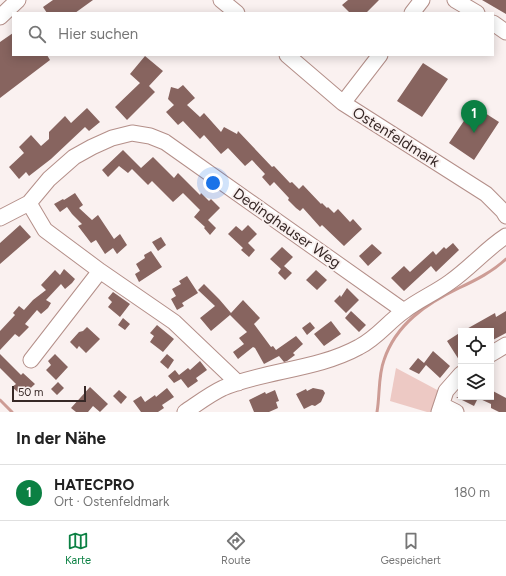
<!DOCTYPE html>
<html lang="de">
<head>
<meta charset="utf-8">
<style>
	body { margin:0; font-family:Figtree,sans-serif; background:#f2f2f2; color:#222 }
	.controls { position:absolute; right:12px; bottom:12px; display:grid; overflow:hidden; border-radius:0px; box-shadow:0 2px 10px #0003 }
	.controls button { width:36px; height:36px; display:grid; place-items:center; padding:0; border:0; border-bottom:1px solid #e0e0e0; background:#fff; color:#222; font:20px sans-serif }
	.scale { position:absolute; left:12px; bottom:10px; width:74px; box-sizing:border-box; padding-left:4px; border:2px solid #372826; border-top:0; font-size:11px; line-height:14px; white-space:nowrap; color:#372826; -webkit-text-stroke:3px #faf1f0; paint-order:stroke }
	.you { position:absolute; left:213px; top:183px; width:14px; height:14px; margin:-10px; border:3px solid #fff; border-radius:50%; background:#1a73e8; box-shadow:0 0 0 6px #1a73e833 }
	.badge { display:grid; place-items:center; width:26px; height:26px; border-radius:50%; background:#0b8043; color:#fff; font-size:13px; font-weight:700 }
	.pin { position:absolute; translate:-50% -33px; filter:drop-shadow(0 1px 2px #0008) }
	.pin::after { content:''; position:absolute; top:21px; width:14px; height:12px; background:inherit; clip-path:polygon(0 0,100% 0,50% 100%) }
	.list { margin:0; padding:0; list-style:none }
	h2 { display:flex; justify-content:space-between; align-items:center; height:52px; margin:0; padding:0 16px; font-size:17px }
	h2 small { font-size:13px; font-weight:400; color:#767676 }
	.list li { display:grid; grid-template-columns:26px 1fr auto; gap:12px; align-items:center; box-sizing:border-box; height:56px; padding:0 16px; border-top:1px solid #e0e0e0 }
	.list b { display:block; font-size:15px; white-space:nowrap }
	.list p { margin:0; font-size:13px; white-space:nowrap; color:#767676 }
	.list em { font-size:13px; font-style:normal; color:#767676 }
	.icon { flex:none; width:22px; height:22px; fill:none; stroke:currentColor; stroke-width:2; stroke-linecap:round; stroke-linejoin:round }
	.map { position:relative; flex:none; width:506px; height:412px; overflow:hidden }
	.search { position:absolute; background:#fff; box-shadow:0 2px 10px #0003; left:12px; right:12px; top:12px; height:44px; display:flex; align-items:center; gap:10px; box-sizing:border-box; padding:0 14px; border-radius:0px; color:#767676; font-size:15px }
	.sheet { height:108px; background:#fff }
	nav { display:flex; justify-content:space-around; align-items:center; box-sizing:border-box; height:56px; border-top:1px solid #e0e0e0; background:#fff; font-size:11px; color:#767676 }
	nav a { display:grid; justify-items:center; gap:2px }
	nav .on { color:#0b8043 }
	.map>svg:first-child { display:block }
	.green { fill:#edc9c4 }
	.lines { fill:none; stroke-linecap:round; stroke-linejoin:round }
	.stream { stroke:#cd9c95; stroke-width:3 }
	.building { fill:#87645f }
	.minor-casing { stroke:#b48f89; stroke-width:17 }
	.minor { stroke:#fff; stroke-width:15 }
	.labels { text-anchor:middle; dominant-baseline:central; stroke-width:4; stroke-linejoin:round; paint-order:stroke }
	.street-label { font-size:15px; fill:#372826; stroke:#faf1f0 }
</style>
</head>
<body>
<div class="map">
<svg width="506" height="412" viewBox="0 0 506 412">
	<rect width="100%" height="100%" fill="#faf1f0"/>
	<path class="green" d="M396,368L441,392L433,412H427L390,401Z"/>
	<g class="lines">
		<path class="stream" d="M0,400L12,412
			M377,412C380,395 378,376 384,360C396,324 426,304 459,288C476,280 492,272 506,259"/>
	</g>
	<path class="building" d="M53,0H93L75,13H47L43,7Z
		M348,0H379L366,13H350L342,5Z
		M482,0H506V14Z
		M13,33V55H47L50,60L0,98V42Z
		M145,56L163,71L149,86L155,92L127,120L115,107L140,83L130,74Z
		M423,63L448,79L422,117L397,101Z
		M183,85L195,98L187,105L200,117L204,113L221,132L224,127L237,134L238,131L272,167L274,166L290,183L292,182L299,189L303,185L321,204L322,203L327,208L328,207L334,213L338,209L350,222L353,219L362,229L344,246L322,225L320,227L303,208L300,211L296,208L288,200L289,198L274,182L270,186L262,177L265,174L252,160L245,166L228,148L221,154L204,135L200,139L183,121L178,125L166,112L174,105L168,99L171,87L178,89Z
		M474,106L499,122L474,160L449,143Z
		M87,108L100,122L89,131L85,127L51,159L29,176L26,172L19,179L9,167L24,153L19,147L31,135L41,146L49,139V132L65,116L71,123Z
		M123,150L141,168L153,157L174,178L178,173L200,195L201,193L209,201L211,199L220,208L208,220L216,228L210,235L204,228L205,227L194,217L200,210L183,193L173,202L152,181L148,185L132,169L128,173L119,166L108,177L102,170Z
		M75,193L83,205L79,208L92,220L98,215L114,239L120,234L127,245L117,254L113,248L105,254L96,240L91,243L78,226L82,224L72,214L67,207L60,212L54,204L63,199L64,200Z
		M20,225L31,237L0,264V243Z
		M248,225L257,234L248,243L255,250L249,257L241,250L243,248L228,234L236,226L242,231Z
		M161,237L166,245L158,251L152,242Z
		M453,243L459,250L436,272L431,266L404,291L391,278L404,266L410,272L433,251L436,255L444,247L446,249Z
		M372,244L382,253L368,266L359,256Z
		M282,247L293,257L284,266L292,273L285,280L278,273L281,269L270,259Z
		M151,251L162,267L139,282L135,274L140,271L136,264L145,258L144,255Z
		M64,269L75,279L72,283L65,289L61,284L46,300L51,303L48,308L41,314L37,310L25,324L29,327L19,337L15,334L0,350V331L15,315L13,313L19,306L24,310L33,300L46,290L41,285L55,270L60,275Z
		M316,270L327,280L317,290L306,280Z
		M187,276L198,293L182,303L184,306L177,310L171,299L176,296L172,289L181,284L179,281Z
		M204,284L219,299L231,313L243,300L260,318L254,324L271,347L273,346L276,350L296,336L303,344L293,353L295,355L287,361L284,362L279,356L264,364L255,348L253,347L238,359L233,352L244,344L239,338L247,332L230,315L211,331L200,318L215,306L198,290Z
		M347,288L359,300L346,313L334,301L340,295L341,297Z
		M113,292L130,304L120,317L108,307L112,302L108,298Z
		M351,311L366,325L359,332L345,318Z
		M506,311V333L491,341V331H463L495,313L496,317Z
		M123,318L130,324L125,330L118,325Z
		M331,321L341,334L324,346L314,334Z
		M310,322L315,328L307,335L302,328Z
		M157,325L174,339L163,352L150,342L154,336L150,333Z
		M87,327L100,339L86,353L79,346L77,349L70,342L79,332L83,331Z
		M461,332V363L447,341Z
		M433,351L450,366L440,378L426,365L419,374L409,369L418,358L424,363Z
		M0,354L21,375L23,373L35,384L22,396L12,387L16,384L0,368Z
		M55,354L68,367L56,380L46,370L51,365L48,361Z
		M167,354L174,360L168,369L160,362Z
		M200,361L207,370L196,378L198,381L188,388L181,379L174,383L168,376L175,370L179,375L188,368L190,370Z
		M58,382L64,388L57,395L51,389Z
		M90,387L108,404L100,412L93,406L88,412H76L71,408Z
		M167,388L174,397L162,405L164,408L158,412H141L133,401L141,396L145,402L155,395L156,397Z
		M313,388L323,390L325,393L321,402L315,406L312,405L304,409L296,394L306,389L307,391Z
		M119,390L127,397L121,404L113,396Z
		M275,390L279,401L276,402L278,408L269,412H254L249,400L265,392L266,394Z
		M491,390L506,398V412H499L491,408V404L478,398L474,406L456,397H491Z"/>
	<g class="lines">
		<defs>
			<path id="minor" d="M221,0L237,13
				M455,0L477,13
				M412,13L422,0
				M0,17L18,0
				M493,23L506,32
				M287,55L343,103L486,194L503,211L506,216
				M343,103L380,55
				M29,203L45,230L100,271L174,322L238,383
				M0,218L29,203L49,179L74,157L92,147L112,138L132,133L150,136L165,142L404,311
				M491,354L506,345
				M31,360L100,271
				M442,405L456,412
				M185,412C197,404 210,394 223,388C266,370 317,370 359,347C377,338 388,322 404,311C418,300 435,293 450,282C470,268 486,249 506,236
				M439,412L446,391L461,374"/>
		</defs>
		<use href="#minor" class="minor-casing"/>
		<use href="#minor" class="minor"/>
	</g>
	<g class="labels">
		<g class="street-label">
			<text transform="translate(396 137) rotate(32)">Ostenfeldmark</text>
			<text transform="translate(287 228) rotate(35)">Dedinghauser Weg</text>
		</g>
	</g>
</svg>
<div class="controls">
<button><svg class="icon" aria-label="locate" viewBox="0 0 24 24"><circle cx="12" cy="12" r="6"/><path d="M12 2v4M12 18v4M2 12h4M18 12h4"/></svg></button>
<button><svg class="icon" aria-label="layers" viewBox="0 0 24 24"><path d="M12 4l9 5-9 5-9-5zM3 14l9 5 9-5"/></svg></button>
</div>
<div class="scale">50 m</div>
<div class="you"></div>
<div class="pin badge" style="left:474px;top:133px">1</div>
<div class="search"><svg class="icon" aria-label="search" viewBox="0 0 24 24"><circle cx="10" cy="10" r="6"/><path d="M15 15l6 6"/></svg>Hier suchen</div>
</div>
<section class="sheet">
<h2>In der Nähe<small></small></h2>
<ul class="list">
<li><span class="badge">1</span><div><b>HATECPRO</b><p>Ort · Ostenfeldmark</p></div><em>180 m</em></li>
</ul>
</section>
<nav>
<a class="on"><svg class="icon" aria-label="map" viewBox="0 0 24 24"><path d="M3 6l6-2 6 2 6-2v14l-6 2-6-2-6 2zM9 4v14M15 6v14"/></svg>Karte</a>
<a><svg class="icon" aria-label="directions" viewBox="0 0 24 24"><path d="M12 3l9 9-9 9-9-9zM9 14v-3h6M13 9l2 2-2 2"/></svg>Route</a>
<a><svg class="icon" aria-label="saved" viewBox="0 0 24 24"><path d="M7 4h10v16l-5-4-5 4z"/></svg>Gespeichert</a>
</nav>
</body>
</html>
